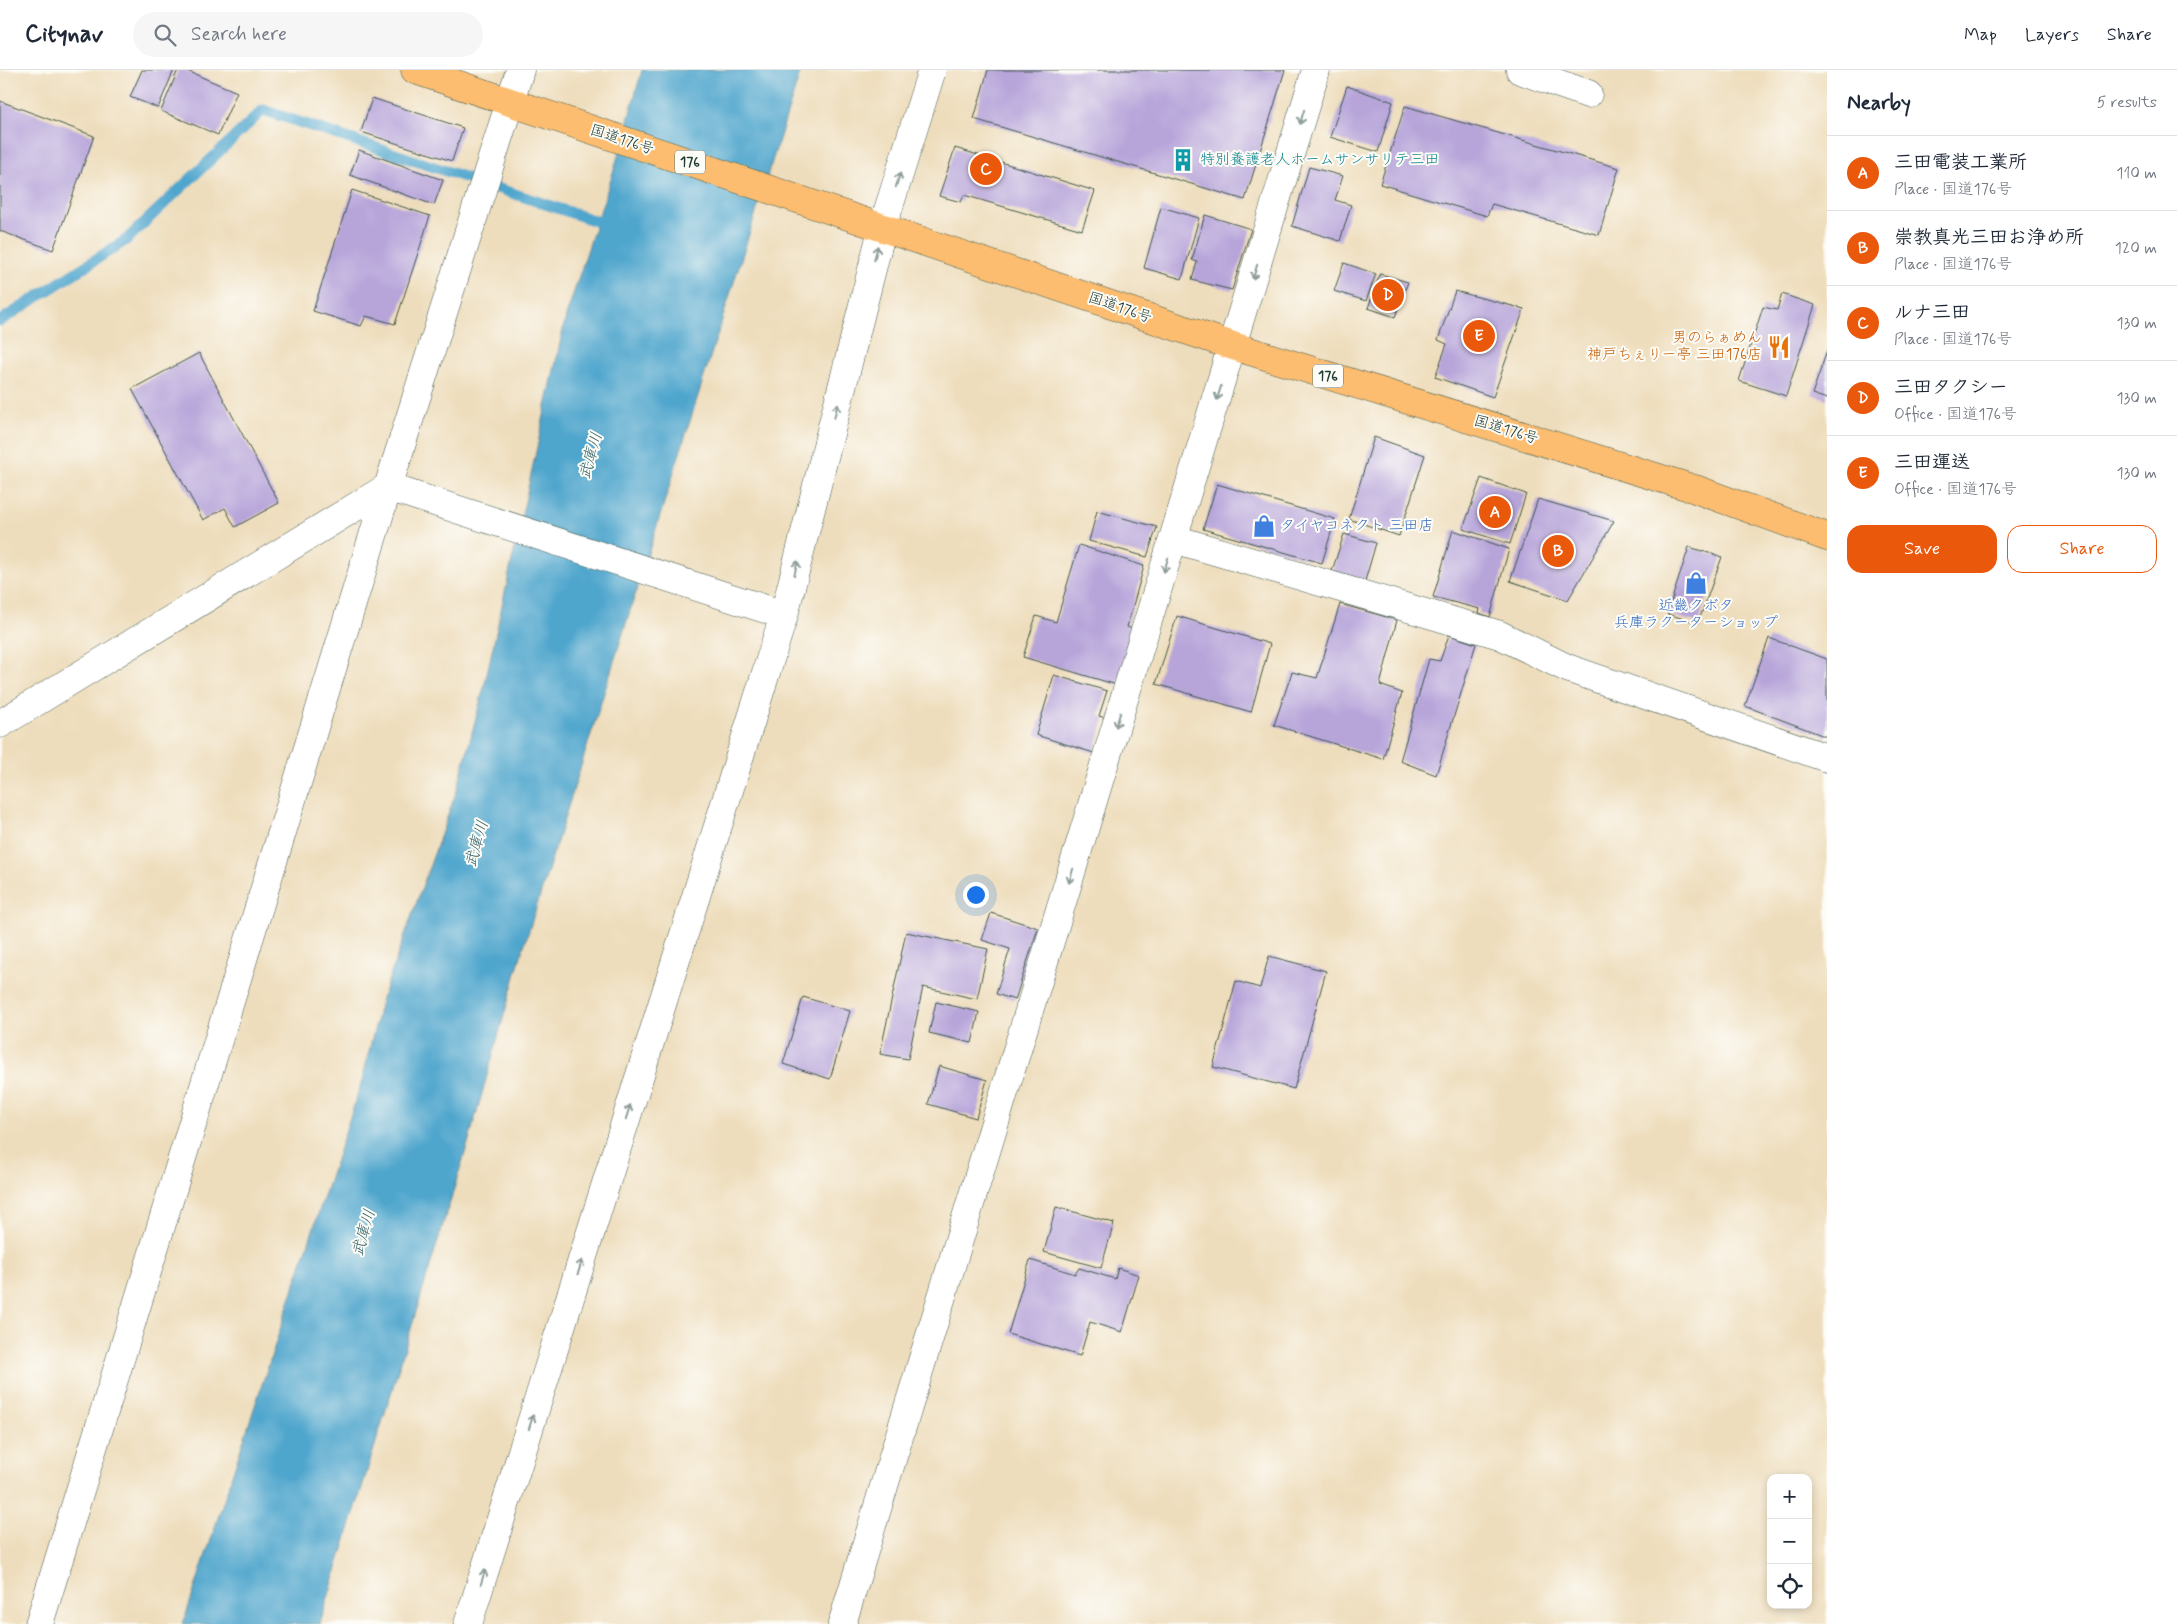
<!DOCTYPE html>
<html lang="en">
<head>
<meta charset="utf-8">
<style>
	body { margin:0; font-family:Mynerve,"Klee One",sans-serif; background:#f6f6f7; color:#1f2937 }
	.controls { position:absolute; right:15px; bottom:15px; display:grid; overflow:hidden; border-radius:10px; box-shadow:0 2px 8px #0003 }
	.controls button { width:45px; height:45px; display:grid; place-items:center; padding:0; border:0; border-bottom:1px solid #e0e1e3; background:#fff; color:#1f2937; font:25px sans-serif }
	.you { position:absolute; left:975px; top:824px; width:18px; height:18px; margin:-12px; border:4px solid #fff; border-radius:50%; background:#1a73e8; box-shadow:0 0 0 8px #1a73e833 }
	.badge { display:grid; place-items:center; width:32px; height:32px; border-radius:50%; background:#ea580c; color:#fff; font-size:16px; font-weight:700 }
	.pin { position:absolute; translate:-50% -50%; border:2px solid #fff; box-shadow:0 1px 5px #0006 }
	.list { margin:0; padding:0; list-style:none }
	h2 { display:flex; justify-content:space-between; align-items:center; height:65px; margin:0; padding:0 20px; font-size:21px }
	h2 small { font-size:16px; font-weight:400; color:#747a83 }
	.list li { display:grid; grid-template-columns:32px 1fr auto; gap:15px; align-items:center; box-sizing:border-box; height:75px; padding:0 20px; border-top:1px solid #e0e1e3 }
	.list b { display:block; font-size:19px; white-space:nowrap }
	.list p { margin:0; font-size:16px; white-space:nowrap; color:#747a83 }
	.list em { font-size:16px; font-style:normal; color:#747a83 }
	.actions { display:flex; gap:10px; padding:15px 20px }
	.actions a { flex:1; padding:11px 0; border:1px solid #ea580c; border-radius:15px; text-align:center; font-size:18px; color:#ea580c }
	.actions .main { background:#ea580c; color:#fff }
	.icon { flex:none; width:28px; height:28px; fill:none; stroke:currentColor; stroke-width:2; stroke-linecap:round; stroke-linejoin:round }
	.map { position:relative; flex:none; width:1827px; height:1554px; overflow:hidden }
	header { display:flex; align-items:center; gap:30px; box-sizing:border-box; height:70px; padding:0 25px; background:#fff; border-bottom:1px solid #e0e1e3 }
	header strong { font-size:24px }
	nav { display:flex; gap:28px; margin-inline-start:auto; font-size:18px }
	.search { width:350px; height:45px; background:#f6f6f7; display:flex; align-items:center; gap:12px; box-sizing:border-box; padding:0 18px; border-radius:28px; color:#747a83; font-size:19px }
	main { display:flex }
	aside { flex:1; background:#fff }
	.map>svg:first-child { display:block }
	.water { fill:#50a6cd; stroke:#387280 }
	.lines { fill:none; stroke-linecap:round; stroke-linejoin:round }
	.stream { stroke:#50a6cd; stroke-width:11 }
	.building { fill:#b7a5da }
	.minor-casing { stroke:#3e5548; stroke-width:29 }
	.highway-casing { stroke:#3e5548; stroke-width:29 }
	.minor { stroke:#fff; stroke-width:28 }
	.highway { stroke:#fcbd6f; stroke-width:28 }
	.oneway { stroke:#8f9e9a }
	.labels { text-anchor:middle; dominant-baseline:central; stroke-width:4; stroke-linejoin:round; paint-order:stroke }
	.shield { fill:#fdfcf7; stroke:#62766e; stroke-width:1 }
	.shield-label { font-size:14px; font-weight:bold; fill:#1f3d34 }
	.street-label { font-size:15px; fill:#1f3d34; stroke:#fdfcf7 }
	.culture-label { font-size:15px; fill:#0d838f; stroke:#fdfcf7; text-anchor:start }
	.food-label { font-size:15px; fill:#c56008; stroke:#fdfcf7; text-anchor:end }
	.shop-label { font-size:15px; fill:#366cbe; stroke:#fdfcf7; text-anchor:start }
	.water-label { font-size:16px; font-style:italic; fill:#30626a; stroke:#fdfcf7 }
</style>
</head>
<body>
<header>
<strong>Citynav</strong>
<div class="search"><svg class="icon" aria-label="search" viewBox="0 0 24 24"><circle cx="10" cy="10" r="6"/><path d="M15 15l6 6"/></svg>Search here</div>
<nav><a>Map</a><a>Layers</a><a>Share</a></nav>
</header>
<main>
<div class="map">
<svg width="1827" height="1554" viewBox="0 0 1827 1554">
	<rect width="100%" height="100%" fill="#fdfcf7"/>
	<filter id="ink" filterUnits="userSpaceOnUse"><feTurbulence type="fractalNoise" baseFrequency=".02" numOctaves="2"/><feDisplacementMap in="SourceGraphic" scale="10" xChannelSelector="R" yChannelSelector="G"/><feConvolveMatrix kernelMatrix="1 2 1 2 8 2 1 2 1" color-interpolation-filters="sRGB"/></filter>
	<filter id="wash" filterUnits="userSpaceOnUse"><feTurbulence type="fractalNoise" baseFrequency=".0096" numOctaves="4" result="noise"/><feDisplacementMap in="SourceGraphic" scale="20" xChannelSelector="R" yChannelSelector="G"/><feGaussianBlur stdDeviation="1.12" result="paint"/><feColorMatrix in="noise" values="0 0 0 0 0 0 0 0 0 0 0 0 0 0 0 0 0 1.4 0 .05"/><feComposite in="paint" operator="in"/></filter>
	<g filter="url(#wash)">
		<rect width="100%" height="100%" fill="#eeddbc"/>
		<path class="water" d="M642,0H801L519,892L469,1070L320,1554H183L362,1011L381,931L457,720L484,617L566,246L616,93Z"/>
		<g class="lines">
			<path class="stream" d="M0,251L126,170L263,40L611,156"/>
		</g>
		<g id="blocks">
			<path class="building" d="M142,0H174L158,38L130,27Z
				M178,0H185L237,22L218,65L161,41Z
				M988,0H1285L1245,130L974,49Z
				M1347,16L1393,32L1378,82L1330,67Z
				M372,28L463,58L452,91L361,62Z
				M0,31L94,66L53,180L0,161Z
				M1405,36L1619,98L1599,165L1492,134L1487,146L1380,114Z
				M955,78L1095,121L1082,160L964,125L961,132L939,126Z
				M359,80L443,110L434,135L350,105Z
				M1309,97L1343,106L1335,130L1351,135L1340,171L1292,156Z
				M352,120L430,146L395,254L366,246L361,256L313,241Z
				M1161,137L1199,148L1182,209L1144,198Z
				M1205,145L1251,159L1232,220L1192,210L1197,192L1192,190Z
				M1344,193L1376,204L1366,231L1334,221Z
				M1380,204L1408,212L1395,247L1368,238Z
				M1455,221L1524,239L1493,327L1435,307L1447,274L1438,270Z
				M1782,224L1815,235L1786,326L1739,311L1763,237L1777,240Z
				M1827,281V329L1812,324Z
				M199,283L279,433L235,457L225,438L203,450L132,319Z
				M1374,367L1425,385L1399,466L1349,449Z
				M1481,408L1526,424L1510,474L1463,459Z
				M1217,414L1335,449L1322,493L1203,459Z
				M1538,429L1614,451L1568,530L1510,511Z
				M1097,441L1157,457L1147,487L1089,471Z
				M1453,460L1509,479L1490,547L1479,543L1480,539L1433,527Z
				M1344,464L1376,473L1365,511L1332,501Z
				M1079,475L1144,496L1127,557L1135,560L1117,615L1023,587L1036,546L1056,552Z
				M1689,477L1722,487L1698,553L1667,544Z
				M1340,534L1397,550L1380,615L1402,623L1383,689L1274,655L1292,602L1317,608Z
				M1177,546L1270,574L1251,642L1156,614Z
				M1449,565L1476,574L1436,705L1400,691L1429,589L1440,591Z
				M1769,568L1827,589V667L1745,636Z
				M1054,605L1107,621L1099,646L1105,648L1094,683L1036,665Z
				M991,843L1038,858L1015,930L996,924L1010,879L982,870Z
				M906,862L988,879L977,929L923,917L908,989L880,984Z
				M1269,886L1326,901L1294,1019L1213,997L1236,911L1260,918Z
				M803,927L850,941L830,1009L783,994Z
				M936,932L979,942L972,973L929,963Z
				M939,996L987,1010L976,1048L928,1034Z
				M1056,1137L1114,1153L1101,1198L1044,1182Z
				M1030,1190L1075,1204L1079,1198L1115,1209L1118,1198L1139,1205L1122,1262L1090,1252L1080,1286L1008,1264Z"/>
		</g>
	</g>
	<g filter="url(#ink)">
		<use href="#blocks" fill-opacity="0" stroke="#3e5548" stroke-width="1"/>
		<g class="lines">
			<defs>
				<path id="minor" d="M1520,0L1588,24
					M1174,469L1500,565L1567,598L1827,688
					M0,654L388,417L520,0
					M39,1554L388,417L784,545
					M468,1554L784,545L883,156L932,0
					M842,1554L1316,0"/>
				<path id="highway" d="M415,0L1233,276L1695,419L1827,467"/>
			</defs>
			<use href="#minor" class="minor-casing"/>
			<use href="#highway" class="highway-casing"/>
			<use href="#minor" class="minor"/>
			<use href="#highway" class="highway"/>
		</g>
		<defs><path id="oneway-shaft" d="M-6 0H5M1.5-3L5.5 0L1.5 3" fill="none" stroke-width="1.6" stroke-linecap="round" stroke-linejoin="round" transform="scale(1.25)"/></defs>
		<g class="oneway">
			<use href="#oneway-shaft" transform="translate(1302 47) rotate(107)"/>
			<use href="#oneway-shaft" transform="translate(898 110) rotate(-73)"/>
			<use href="#oneway-shaft" transform="translate(876 183) rotate(-76)"/>
			<use href="#oneway-shaft" transform="translate(1255 202) rotate(107)"/>
			<use href="#oneway-shaft" transform="translate(1219 323) rotate(107)"/>
			<use href="#oneway-shaft" transform="translate(836 341) rotate(-76)"/>
			<use href="#oneway-shaft" transform="translate(1166 495) rotate(107)"/>
			<use href="#oneway-shaft" transform="translate(796 498) rotate(-76)"/>
			<use href="#oneway-shaft" transform="translate(1118 650) rotate(107)"/>
			<use href="#oneway-shaft" transform="translate(1071 806) rotate(107)"/>
			<use href="#oneway-shaft" transform="translate(628 1042) rotate(-73)"/>
			<use href="#oneway-shaft" transform="translate(580 1197) rotate(-73)"/>
			<use href="#oneway-shaft" transform="translate(531 1352) rotate(-73)"/>
			<use href="#oneway-shaft" transform="translate(483 1507) rotate(-73)"/>
		</g>
	</g>
	<defs>
		<symbol id="building-bare" viewBox="-9 -9 18 18"><path d="M-4-6H4V6H1V3H-1V6H-4ZM-2.5-4.3h1.7v1.8h-1.7ZM.8-4.3h1.7v1.8H.8ZM-2.5-1h1.7V.8h-1.7ZM.8-1h1.7V.8H.8Z" fill="#0f9aa8" stroke="#fdfcf7" stroke-width="2.5" paint-order="stroke"/></symbol>
		<symbol id="restaurant-bare" viewBox="-9 -9 18 18"><path d="M-5-6h1v4h1v-4h1v4h1v-4h1v5L-1.5 .5V6h-2V.5L-5-1ZM5-6V6H3V1.5H1.5Q1.5-4 5-6Z" fill="#e8710a" stroke="#fdfcf7" stroke-width="2.5" paint-order="stroke"/></symbol>
		<symbol id="shop-bare" viewBox="-9 -9 18 18"><path d="M-5-2.5h2.3a2.7 3.5 0 0 1 5.4 0H5L5.5 6h-11ZM-1.5-2.5h3a1.5 2.3 0 0 0-3 0Z" fill="#3f7fe0" stroke="#fdfcf7" stroke-width="2.5" paint-order="stroke"/></symbol>
	</defs>
	<g fill-rule="evenodd">
		<use href="#building-bare" x="1167" y="74" width="32" height="32"/>
		<use href="#restaurant-bare" x="1763" y="261" width="32" height="32"/>
		<use href="#shop-bare" x="1248" y="440" width="32" height="32"/>
		<use href="#shop-bare" x="1680" y="497" width="32" height="32"/>
	</g>
	<g class="labels">
		<g class="shield">
			<rect x="675" y="80.5" width="30" height="23" rx="4"/>
			<rect x="1313" y="294.5" width="30" height="23" rx="4"/>
		</g>
		<g class="shield-label">
			<text x="690" y="92">176</text>
			<text x="1328" y="306">176</text>
		</g>
		<g class="street-label">
			<text transform="translate(622 70) rotate(18)">国道176号</text>
			<text transform="translate(1120 238) rotate(19)">国道176号</text>
			<text transform="translate(1506 360) rotate(17)">国道176号</text>
		</g>
		<g class="culture-label">
			<text x="1200" y="90">特別養護老人ホームサンサリテ三田</text>
		</g>
		<g class="food-label">
			<text x="1762" y="268">男のらぁめん<tspan x="1762" dy="17">神戸ちぇりー亭 三田176店</tspan></text>
		</g>
		<g class="shop-label">
			<text x="1280" y="456">タイヤコネクト 三田店</text>
			<text x="1696" y="536" text-anchor="middle">近畿クボタ<tspan x="1696" dy="17">兵庫ラクーターショップ</tspan></text>
		</g>
		<g class="water-label">
			<text transform="translate(591 386) rotate(-74)">武庫川</text>
			<text transform="translate(477 774) rotate(-74)">武庫川</text>
			<text transform="translate(364 1163) rotate(-74)">武庫川</text>
		</g>
	</g>
</svg>
<div class="controls">
<button>+</button>
<button>−</button>
<button><svg class="icon" aria-label="locate" viewBox="0 0 24 24"><circle cx="12" cy="12" r="6"/><path d="M12 2v4M12 18v4M2 12h4M18 12h4"/></svg></button>
</div>
<div class="you"></div>
<div class="pin badge" style="left:1495px;top:442px">A</div>
<div class="pin badge" style="left:1558px;top:481px">B</div>
<div class="pin badge" style="left:986px;top:99px">C</div>
<div class="pin badge" style="left:1388px;top:225px">D</div>
<div class="pin badge" style="left:1479px;top:266px">E</div>
</div>
<aside>
<h2>Nearby<small>5 results</small></h2>
<ul class="list">
<li><span class="badge">A</span><div><b>三田電装工業所</b><p>Place · 国道176号</p></div><em>110 m</em></li>
<li><span class="badge">B</span><div><b>崇教真光三田お浄め所</b><p>Place · 国道176号</p></div><em>120 m</em></li>
<li><span class="badge">C</span><div><b>ルナ三田</b><p>Place · 国道176号</p></div><em>130 m</em></li>
<li><span class="badge">D</span><div><b>三田タクシー</b><p>Office · 国道176号</p></div><em>130 m</em></li>
<li><span class="badge">E</span><div><b>三田運送</b><p>Office · 国道176号</p></div><em>130 m</em></li>
</ul>
<div class="actions"><a class="main">Save</a><a>Share</a></div>
</aside>
</main>
</body>
</html>
